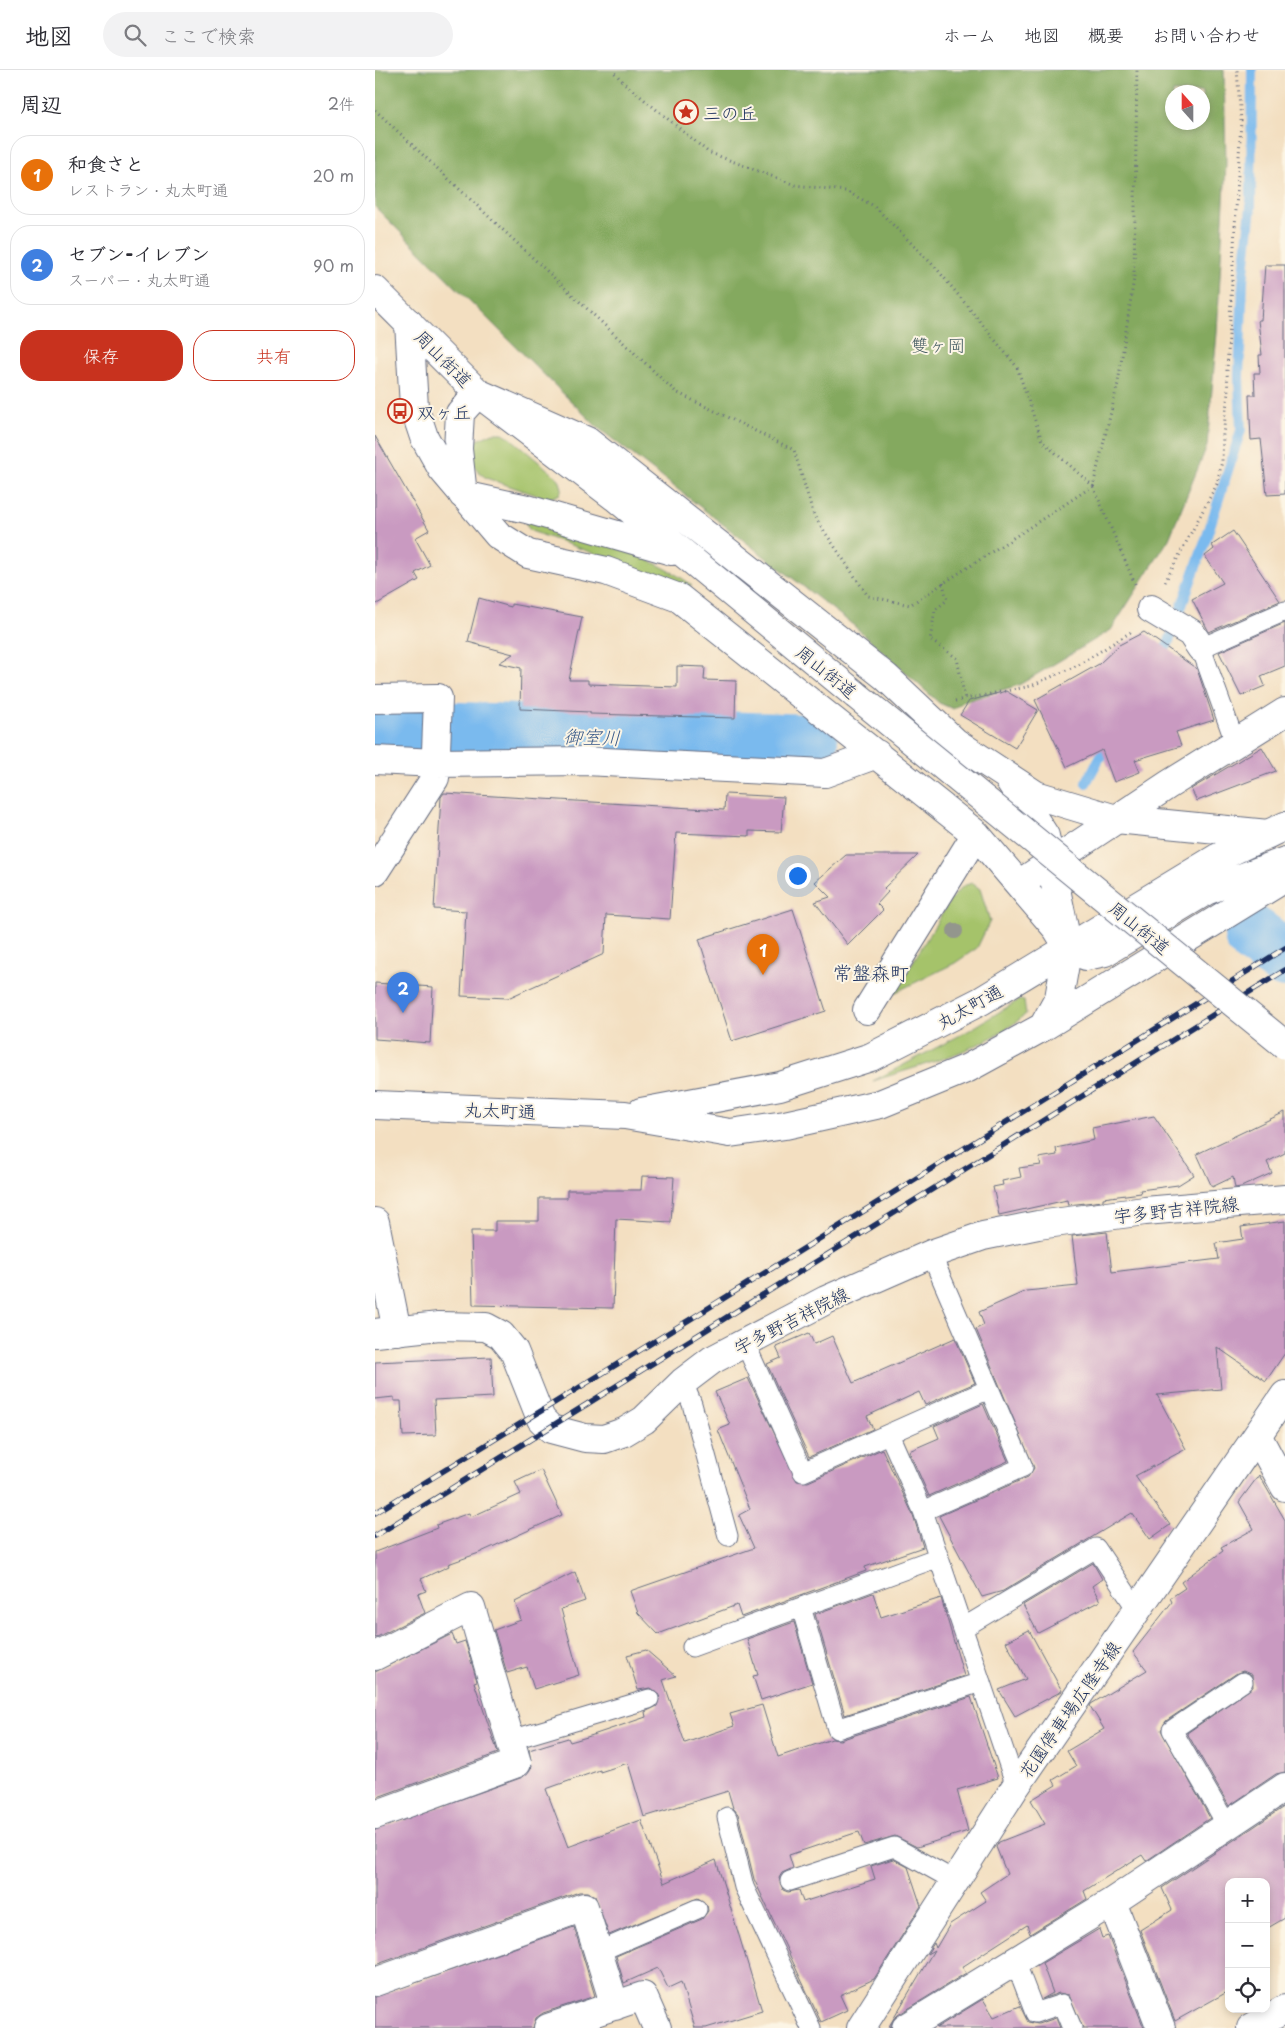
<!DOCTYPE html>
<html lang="ja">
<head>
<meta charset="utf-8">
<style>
	body { margin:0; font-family:"Playpen Sans","Klee One",sans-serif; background:#f2f2f3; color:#2b2b33 }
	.controls { position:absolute; right:15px; bottom:15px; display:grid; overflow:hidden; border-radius:10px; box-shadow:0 2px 8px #0003 }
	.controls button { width:45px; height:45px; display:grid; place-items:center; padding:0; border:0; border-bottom:1px solid #e1e1e2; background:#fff; color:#2b2b33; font:25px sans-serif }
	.compass { position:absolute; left:790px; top:15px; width:45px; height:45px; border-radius:50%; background:#fff; box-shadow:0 2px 8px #0003; rotate:339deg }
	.you { position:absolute; left:422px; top:805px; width:18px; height:18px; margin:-12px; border:4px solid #fff; border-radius:50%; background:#1a73e8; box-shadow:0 0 0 8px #1a73e833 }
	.badge { display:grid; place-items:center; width:32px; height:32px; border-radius:50%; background:#c8321e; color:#fff; font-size:16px; font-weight:700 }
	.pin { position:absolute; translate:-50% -41px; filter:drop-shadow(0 1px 2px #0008) }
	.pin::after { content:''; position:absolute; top:26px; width:18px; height:15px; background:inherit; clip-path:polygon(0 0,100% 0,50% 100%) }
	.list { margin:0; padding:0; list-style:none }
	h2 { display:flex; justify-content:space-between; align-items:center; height:65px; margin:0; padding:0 20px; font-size:21px }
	h2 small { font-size:16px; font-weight:400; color:#7c7c81 }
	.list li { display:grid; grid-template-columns:32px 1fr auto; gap:15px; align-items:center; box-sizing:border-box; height:80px; margin:0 10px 10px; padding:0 10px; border:1px solid #e1e1e2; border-radius:20px }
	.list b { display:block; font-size:19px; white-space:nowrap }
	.list p { margin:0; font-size:16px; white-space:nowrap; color:#7c7c81 }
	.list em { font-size:16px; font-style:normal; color:#7c7c81 }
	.actions { display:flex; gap:10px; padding:15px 20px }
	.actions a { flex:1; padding:11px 0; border:1px solid #c8321e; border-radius:20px; text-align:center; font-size:18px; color:#c8321e }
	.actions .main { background:#c8321e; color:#fff }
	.icon { flex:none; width:28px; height:28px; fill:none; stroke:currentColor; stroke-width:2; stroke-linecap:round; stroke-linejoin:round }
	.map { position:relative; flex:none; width:910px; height:1958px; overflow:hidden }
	header { display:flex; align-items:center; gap:30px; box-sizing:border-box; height:70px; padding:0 25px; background:#fff; border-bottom:1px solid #e1e1e2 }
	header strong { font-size:24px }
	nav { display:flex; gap:28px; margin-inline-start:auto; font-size:18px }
	.search { width:350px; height:45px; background:#f2f2f3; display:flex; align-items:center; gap:12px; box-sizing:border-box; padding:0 18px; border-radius:28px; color:#7c7c81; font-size:19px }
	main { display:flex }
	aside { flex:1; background:#fff }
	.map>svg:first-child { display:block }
	.green { fill:#a5c36a; stroke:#607964 }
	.forest { fill:#84a95e; stroke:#506c5e; fill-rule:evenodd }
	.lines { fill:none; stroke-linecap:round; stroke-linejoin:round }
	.stream { stroke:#7abaee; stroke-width:10 }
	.river { stroke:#7abaee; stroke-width:58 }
	.building { fill:#c99ac1 }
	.lane-casing { stroke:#676d81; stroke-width:21 }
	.street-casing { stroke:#676d81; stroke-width:30 }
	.secondary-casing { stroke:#676d81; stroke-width:30 }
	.primary-casing { stroke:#676d81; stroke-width:30 }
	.highway-casing { stroke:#676d81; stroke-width:30 }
	.path { stroke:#676d81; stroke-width:3; stroke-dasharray:1 4; stroke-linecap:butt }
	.lane { stroke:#fff; stroke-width:19 }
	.street { stroke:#fff; stroke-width:28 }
	.secondary { stroke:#fff; stroke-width:28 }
	.primary { stroke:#fff; stroke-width:28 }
	.highway { stroke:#fff; stroke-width:28 }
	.rail-casing { stroke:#1b2f5e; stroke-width:5.5 }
	.rail { stroke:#fcf5e5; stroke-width:4; stroke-dasharray:11; stroke-linecap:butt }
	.highway-bridge-casing { stroke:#676d81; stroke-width:30; stroke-linecap:butt }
	.highway-bridge { stroke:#fff; stroke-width:28 }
	.tree { fill:#93968d }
	.labels { text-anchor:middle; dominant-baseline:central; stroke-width:4; stroke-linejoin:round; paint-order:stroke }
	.poi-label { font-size:18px; fill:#1b2f5e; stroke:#fcf5e5; text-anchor:start }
	.park-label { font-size:18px; fill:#445b62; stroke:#fcf5e5 }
	.street-label { font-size:18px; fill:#1b2f5e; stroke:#fcf5e5 }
	.water-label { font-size:19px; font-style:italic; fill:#385989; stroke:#fcf5e5 }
	.neighbourhood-label { font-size:19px; fill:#1b2f5e; stroke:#fcf5e5 }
</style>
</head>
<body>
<header>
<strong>地図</strong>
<div class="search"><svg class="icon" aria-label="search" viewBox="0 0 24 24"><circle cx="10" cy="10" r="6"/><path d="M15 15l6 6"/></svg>ここで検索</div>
<nav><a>ホーム</a><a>地図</a><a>概要</a><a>お問い合わせ</a></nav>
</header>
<main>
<aside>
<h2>周辺<small>2件</small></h2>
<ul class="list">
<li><span class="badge" style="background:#e8710a">1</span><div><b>和食さと</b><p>レストラン · 丸太町通</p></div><em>20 m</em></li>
<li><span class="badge" style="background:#3f7fe0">2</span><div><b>セブン-イレブン</b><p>スーパー · 丸太町通</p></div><em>90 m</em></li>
</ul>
<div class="actions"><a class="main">保存</a><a>共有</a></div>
</aside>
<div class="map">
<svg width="910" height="1958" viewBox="0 0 910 1958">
	<rect width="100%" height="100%" fill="#fcf5e5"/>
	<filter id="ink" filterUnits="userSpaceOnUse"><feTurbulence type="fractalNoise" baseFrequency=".02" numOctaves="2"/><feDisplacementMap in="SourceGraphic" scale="10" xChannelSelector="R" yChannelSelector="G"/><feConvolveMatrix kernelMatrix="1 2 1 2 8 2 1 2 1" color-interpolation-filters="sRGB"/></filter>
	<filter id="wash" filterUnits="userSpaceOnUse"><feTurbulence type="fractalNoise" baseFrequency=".0096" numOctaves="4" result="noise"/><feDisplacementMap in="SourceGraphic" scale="20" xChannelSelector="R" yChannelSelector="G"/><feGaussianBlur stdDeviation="1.12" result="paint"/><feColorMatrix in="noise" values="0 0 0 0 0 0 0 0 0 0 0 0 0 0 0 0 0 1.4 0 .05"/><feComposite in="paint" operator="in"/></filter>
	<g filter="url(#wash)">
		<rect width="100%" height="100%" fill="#f3dfc1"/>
		<path class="green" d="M118,363H128L133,366L184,409L187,418L185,424L173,429L111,408C98,397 92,389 98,372Z
			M151,450C208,467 268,480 317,515L310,516L156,461L151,455Z
			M597,813L605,819L615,851L602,878L580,893L519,923L576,829L588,816Z
			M644,930L649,931L651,944C610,980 550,994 498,1011L593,961Z"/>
		<path class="forest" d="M0,0H849L851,94L842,263L832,376L794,469L736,560L644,615L588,632L578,639L564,633L478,555L222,357L0,137ZM798,22H828V52H798Z"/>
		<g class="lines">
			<path class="stream" d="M784,589L793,574L831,469L866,360L864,306L868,212L876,137L877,0
				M711,713L735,669"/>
			<path class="river" d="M0,658L434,673
				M878,865L910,889"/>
		</g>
		<g id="blocks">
			<path class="building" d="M890,195H910V424L892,425L886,369L876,370L874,325H880L879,303H885L884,285H887L883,250H886Z
				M0,366L54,460L40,468L55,495L40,503L44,510L0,535Z
				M858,461L905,531L834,562L817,529L848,513L830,486L839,479L837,475Z
				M104,528L136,537V534L207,547L194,610H213V614L302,617V596L330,597L329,610L361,611L360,648L215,644V642L145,639L146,598L124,593L138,584L93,572Z
				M910,553V596L886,606L890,616L866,626L844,582Z
				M769,562L822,599L839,650L801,662L806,676L760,690L765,702L739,712L727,680L692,697L660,630L724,594L744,575Z
				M631,621L663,640L640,678L585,645L594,631Z
				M887,677L901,701L822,731L816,719Z
				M69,723L349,740L350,724L409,727L406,762L374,761V766L301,763L295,849L231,845L229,884L133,928L86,926L91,841L59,839L66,727Z
				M471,785H543L509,818L513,822L502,834L508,840L473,875L440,832L455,827L440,812Z
				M418,839L451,941L357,971L324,869Z
				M0,913L58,917L55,973L0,969Z
				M910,1042V1083L892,1092L897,1103L866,1117L860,1118L858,1107L837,1117L822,1084Z
				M779,1046L819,1105L803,1115L765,1120L766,1123L728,1128V1131L693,1135L692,1130L624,1145L618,1117L628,1115L627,1111L646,1107L644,1098L666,1095L664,1088L682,1085L681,1078L719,1070L717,1058Z
				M267,1106L299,1107L296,1152L241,1149L238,1238L98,1235L96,1161H120V1151H164V1128H192V1120H266Z
				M910,1151V1283L891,1311L842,1277L846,1319L782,1325L811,1379L760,1406L795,1455L775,1469L757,1443L628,1521L607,1527L564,1446L653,1407L659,1398L601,1259L609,1255L604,1242L651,1221L703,1216L697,1166L732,1162L737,1202L844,1189L841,1173L868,1169L866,1157Z
				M434,1263L439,1274L457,1266L478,1313L580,1268L600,1313L550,1335L544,1322L492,1346L498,1359L434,1387L392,1294L406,1288L401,1277Z
				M116,1287L118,1327L59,1330L61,1365L28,1366L26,1331H19V1327L0,1329V1292Z
				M373,1308L422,1411L433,1412L507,1379L538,1445L548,1477L490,1497L491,1501L366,1547L362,1535L283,1564L263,1543L255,1521L379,1478L364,1445L375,1439L343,1360L355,1355L340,1322Z
				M608,1334L633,1391L554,1426L534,1381L564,1368L559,1356Z
				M166,1400L187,1445L104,1483L73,1494L74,1496L46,1509L51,1521L43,1524L50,1543L0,1568V1482L62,1458L61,1455L94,1443L96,1447L146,1424L140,1412Z
				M884,1405L910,1450V1702L901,1704L854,1736L812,1663L878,1617L877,1605L868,1601L862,1603L791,1651L786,1660L835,1748L771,1791L767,1785L709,1821L712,1829L655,1864L652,1855L607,1884L587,1897L591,1903L523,1945L518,1950L515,1958H513L559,1880L552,1884L559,1873L561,1878L575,1854L611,1831L605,1822L632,1804L621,1777L624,1772L670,1754L656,1730L681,1715L678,1710L701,1696L692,1681L729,1659L715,1636L716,1634L772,1600L758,1582L797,1532L795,1528L810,1518L806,1512L848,1481L846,1477L879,1459L864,1432Z
				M718,1493L727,1509L717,1516L725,1531L663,1563L648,1535Z
				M200,1502L210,1531L186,1539L204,1605L159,1619L152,1597L132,1603L119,1560L146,1550L140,1532Z
				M498,1523L506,1547L566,1528L589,1606L470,1645L440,1544Z
				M419,1552L437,1613L386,1630L378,1606L383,1605L372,1569Z
				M654,1560L687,1621L640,1646L624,1620L651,1609L631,1572Z
				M77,1564L81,1574L90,1571L102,1611L99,1612L123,1683L0,1728V1602Z
				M271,1580L301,1606L288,1610L310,1673L359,1656L355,1644L387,1635L403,1687L457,1669L465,1670L596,1627L623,1708L582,1720L593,1761L542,1777L520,1766L489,1775L484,1762L480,1763L414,1785L418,1798L407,1803L404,1808L408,1820L413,1822L424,1820L428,1832L500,1809L496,1796L518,1789L533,1797L546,1836L499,1909L465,1925L472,1940L446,1952L379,1809L363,1744L358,1738L353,1721L269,1747L253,1693L225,1702V1700L171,1719L193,1777L266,1750L289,1813L341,1790L387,1941L331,1958H320L306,1912L293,1918L283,1898L249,1913L241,1886L327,1849L333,1841L332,1835L323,1828L234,1865L220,1826L212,1822H204L0,1895V1760L148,1707L157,1697L154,1680L193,1668L195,1672L212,1667L271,1647L270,1642L282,1636L285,1625L276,1618L263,1620L252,1585Z
				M910,1736V1848L891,1859V1812H854V1921L800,1951L765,1860L797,1840L787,1818Z
				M199,1857L220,1926L168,1943L161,1948L158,1958H0V1927Z
				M724,1859L727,1868L733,1866L769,1958H708L694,1925L684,1923L667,1929L678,1923L667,1893Z
				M608,1929L619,1947L645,1936L653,1952L663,1954L681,1948L685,1958H561Z"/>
		</g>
	</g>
	<g filter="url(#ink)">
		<use href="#blocks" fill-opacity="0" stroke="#676d81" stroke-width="1"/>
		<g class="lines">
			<defs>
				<path id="lane" d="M860,672L826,578L910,541
					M556,1184L648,1397L548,1441L641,1716
					M370,1273L428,1402L614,1319
					M308,1312L317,1334L353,1466
					M514,1364L548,1441
					M426,1537L462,1659L606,1612
					M588,1558L721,1478L763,1541
					M317,1577L564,1487
					M136,1670L274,1629
					M352,1747L369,1817L436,1958
					M852,1755L797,1660L868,1612
					M415,1811L519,1777L580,1811
					M223,1882L322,1839
					M640,1891L660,1943L687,1934L697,1958"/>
				<path id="street" d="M34,253L39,337L49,367L67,399L123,465L153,484L231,501L304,528L601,764L682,859L693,877
					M776,539L816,563L826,578
					M0,629L63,628L60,708L0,801
					M0,690L61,693L210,691L450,703L502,684
					M644,814L793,715L910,642
					M492,940L601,764
					M0,1152L22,1261
					M883,1367L910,1417
					M0,1586L96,1537L142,1693L0,1745
					M737,1832L786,1958
					M0,1912L209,1837L240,1936
					M173,1958L268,1926L282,1958
					M531,1958L737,1832L910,1717
					M876,1958L910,1939"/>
				<path id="secondary" d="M486,1958L641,1716L910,1325"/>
				<path id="primary" d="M693,877L711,886L730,882L831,821L910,791
					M668,957L684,928L693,877
					M0,1035L250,1045L355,1063L410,1055L505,1034L593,998L668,957L910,808
					M266,1042L405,1016L496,987L606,931L842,788L910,756
					M0,1263L64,1256L111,1257L126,1265L139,1281L166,1349L176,1359L210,1368L229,1369L249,1362L269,1350L308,1312L337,1290L451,1230L556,1184L608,1166L663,1155L770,1141L910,1129"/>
				<path id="highway" d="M0,220L103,323L240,427L481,625
					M103,323L212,371L511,607L580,672L661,725L741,749L893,764
					M103,323L85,343L83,379L88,425L152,439L297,481
					M635,711L670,766L693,877"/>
			</defs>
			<use href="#lane" class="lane-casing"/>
			<use href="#street" class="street-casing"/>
			<use href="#secondary" class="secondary-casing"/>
			<use href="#primary" class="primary-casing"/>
			<use href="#highway" class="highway-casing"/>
			<path class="path" d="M0,40L301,322L419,380L439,446L493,526L535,535L718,416L667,371L642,297L562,199L499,136L471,121L420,115L333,82L249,13L237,0
				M790,512L842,414L847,391L848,365L853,323L852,300L866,51L862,0
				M568,513L572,530L560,540L555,570L582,588L590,629
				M760,514L718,416L743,313L759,208L762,0
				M580,631L656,616L705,594L756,562"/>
			<use href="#lane" class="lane"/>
			<use href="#street" class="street"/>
			<use href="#secondary" class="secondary"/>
			<use href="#primary" class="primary"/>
			<use href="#highway" class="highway"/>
			<defs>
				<path id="rail" d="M0,1443L327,1242L910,878
					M0,1466L910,900"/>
			</defs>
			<use href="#rail" class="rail-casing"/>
			<use href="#rail" class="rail"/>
			<defs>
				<path id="highway-bridge" d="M481,625L910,975"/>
			</defs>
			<use href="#highway-bridge" class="highway-bridge-casing"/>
			<use href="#highway-bridge" class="highway-bridge"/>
		</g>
		<circle class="tree" cx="580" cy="861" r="8"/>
	</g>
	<defs>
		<symbol id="sight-ring" viewBox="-11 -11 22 22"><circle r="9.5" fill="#fcf5e5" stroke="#c8321e" stroke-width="1.5"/><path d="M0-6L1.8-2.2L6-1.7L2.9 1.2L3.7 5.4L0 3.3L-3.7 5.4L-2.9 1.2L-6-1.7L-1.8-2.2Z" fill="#c8321e"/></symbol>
		<symbol id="bus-ring" viewBox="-11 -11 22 22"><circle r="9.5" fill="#fcf5e5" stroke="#c8321e" stroke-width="1.5"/><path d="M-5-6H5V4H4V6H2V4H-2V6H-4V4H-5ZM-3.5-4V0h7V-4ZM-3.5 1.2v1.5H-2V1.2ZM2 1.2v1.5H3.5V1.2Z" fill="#c8321e"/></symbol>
	</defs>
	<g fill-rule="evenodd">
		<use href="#sight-ring" x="297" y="28" width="28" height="28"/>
		<use href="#bus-ring" x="11" y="327" width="28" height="28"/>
	</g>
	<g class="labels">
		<g class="poi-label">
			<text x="328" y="42">三の丘</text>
			<text x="42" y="341">双ヶ丘</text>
		</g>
		<g class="park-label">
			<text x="563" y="274">雙ヶ岡</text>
		</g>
		<g class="street-label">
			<text transform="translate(69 288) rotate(45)">周山街道</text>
			<text transform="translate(452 601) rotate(39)">周山街道</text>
			<text transform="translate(765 857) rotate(39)">周山街道</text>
			<text transform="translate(594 936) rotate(-29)">丸太町通</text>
			<text transform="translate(125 1040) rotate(2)">丸太町通</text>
			<text transform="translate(801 1139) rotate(-6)">宇多野吉祥院線</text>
			<text transform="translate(416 1250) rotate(-27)">宇多野吉祥院線</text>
			<text transform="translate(694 1639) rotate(-55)">花園停車場広隆寺線</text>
		</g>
		<g class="water-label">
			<text transform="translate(217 666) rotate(2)">御室川</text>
		</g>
		<g class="neighbourhood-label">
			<text x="496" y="902">常盤森町</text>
		</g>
	</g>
</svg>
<div class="controls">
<button>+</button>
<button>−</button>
<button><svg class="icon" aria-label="locate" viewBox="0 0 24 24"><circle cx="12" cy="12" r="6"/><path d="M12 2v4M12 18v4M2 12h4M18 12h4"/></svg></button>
</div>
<svg class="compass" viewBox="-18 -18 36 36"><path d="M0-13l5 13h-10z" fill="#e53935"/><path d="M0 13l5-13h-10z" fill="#7c7c81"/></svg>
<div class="you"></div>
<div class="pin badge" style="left:388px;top:905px;background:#e8710a">1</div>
<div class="pin badge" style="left:28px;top:943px;background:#3f7fe0">2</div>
</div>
</main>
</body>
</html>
